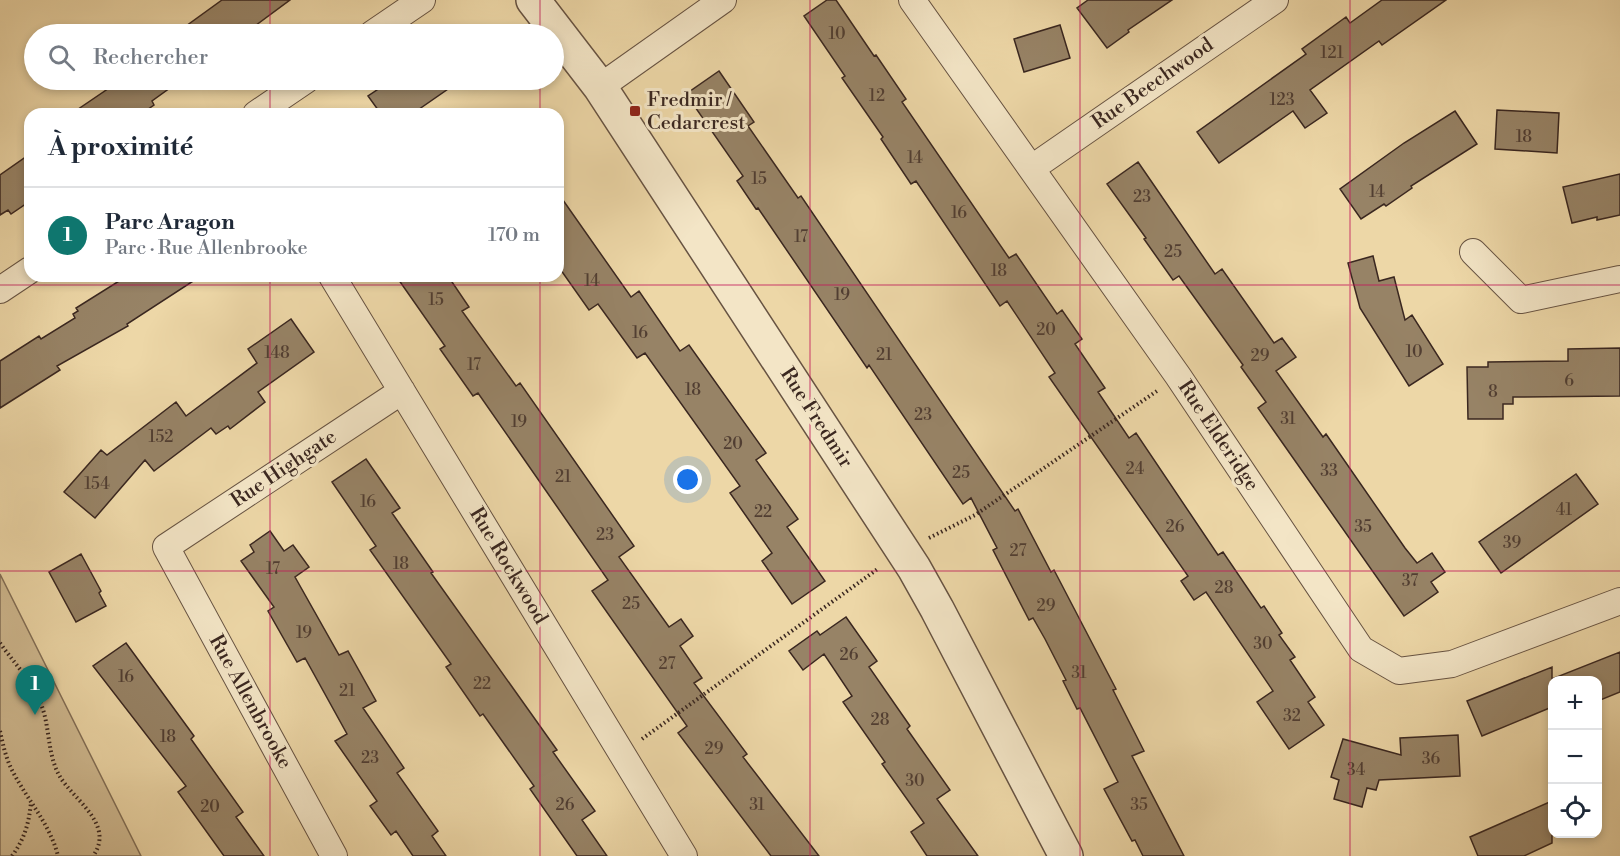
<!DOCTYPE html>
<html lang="fr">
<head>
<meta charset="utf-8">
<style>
	body { margin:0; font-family:"Libre Bodoni",serif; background:#f6f6f7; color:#1f2937 }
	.controls { position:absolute; right:18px; bottom:18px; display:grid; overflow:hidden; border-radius:12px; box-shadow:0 3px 9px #0003 }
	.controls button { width:54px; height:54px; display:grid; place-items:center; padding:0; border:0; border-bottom:2px solid #e0e1e3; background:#fff; color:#1f2937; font:30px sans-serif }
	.you { position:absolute; left:688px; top:480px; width:21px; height:21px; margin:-15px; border:4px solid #fff; border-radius:50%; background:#1a73e8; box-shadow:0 0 0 9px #1a73e833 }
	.badge { display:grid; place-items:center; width:39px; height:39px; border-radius:50%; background:#0f766e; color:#fff; font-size:20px; font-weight:700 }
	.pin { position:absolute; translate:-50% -50px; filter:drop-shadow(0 2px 3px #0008) }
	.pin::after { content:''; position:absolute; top:32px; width:21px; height:18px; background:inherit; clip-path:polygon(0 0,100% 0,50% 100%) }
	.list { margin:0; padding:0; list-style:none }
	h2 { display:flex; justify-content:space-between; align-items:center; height:78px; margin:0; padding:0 24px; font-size:26px }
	h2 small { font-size:20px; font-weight:400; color:#747a83 }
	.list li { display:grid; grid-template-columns:39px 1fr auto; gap:18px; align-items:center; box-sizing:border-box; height:96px; padding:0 24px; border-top:2px solid #e0e1e3 }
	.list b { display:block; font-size:22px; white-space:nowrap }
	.list p { margin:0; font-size:20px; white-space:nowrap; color:#747a83 }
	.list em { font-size:20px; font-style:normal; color:#747a83 }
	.icon { flex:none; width:33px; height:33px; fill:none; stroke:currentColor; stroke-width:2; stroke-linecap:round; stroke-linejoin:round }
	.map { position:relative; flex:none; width:1620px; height:856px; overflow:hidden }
	.search { position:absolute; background:#fff; box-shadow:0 3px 9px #0003; left:24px; top:24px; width:540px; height:66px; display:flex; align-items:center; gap:15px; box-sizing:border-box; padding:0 21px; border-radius:33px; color:#747a83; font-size:22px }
	.panel { position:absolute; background:#fff; box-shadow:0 3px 9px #0003; left:24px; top:108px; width:540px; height:174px; border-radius:18px }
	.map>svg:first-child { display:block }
	.green { fill:#cfb990; stroke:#847058; stroke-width:1.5 }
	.building { fill:#978366; stroke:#3a2720; stroke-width:1.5 }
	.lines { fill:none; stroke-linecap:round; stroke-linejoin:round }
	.minor-casing { stroke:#675342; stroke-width:28 }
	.tertiary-casing { stroke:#675342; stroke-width:36 }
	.path { stroke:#3a2720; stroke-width:4; stroke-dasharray:1.5 3; stroke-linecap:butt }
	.minor { stroke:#f3e5c6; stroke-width:26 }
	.tertiary { stroke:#f3e5c6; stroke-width:33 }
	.grid { fill:none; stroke:#c2185b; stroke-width:1.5; stroke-opacity:0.55 }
	.poi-dot { fill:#8f2418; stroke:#f3e5c6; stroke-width:2 }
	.labels { text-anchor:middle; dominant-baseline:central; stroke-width:6; stroke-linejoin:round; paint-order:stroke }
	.number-label { font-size:16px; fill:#513e32 }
	.street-label { font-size:20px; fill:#3a2720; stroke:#f3e5c6 }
	.poi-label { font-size:20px; fill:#3a2720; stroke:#f3e5c6; text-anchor:start }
</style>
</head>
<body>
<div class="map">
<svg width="1620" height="856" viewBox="0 0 1620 856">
	<rect width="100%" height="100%" fill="#edd7a7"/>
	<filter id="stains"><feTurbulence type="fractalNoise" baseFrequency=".00333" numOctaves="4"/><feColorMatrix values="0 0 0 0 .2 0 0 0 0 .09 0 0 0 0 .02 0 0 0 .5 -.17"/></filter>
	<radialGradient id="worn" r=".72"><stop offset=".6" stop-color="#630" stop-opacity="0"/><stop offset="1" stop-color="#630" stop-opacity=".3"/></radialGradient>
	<path class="green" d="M0,574L141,856H0Z"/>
	<path class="building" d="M222,0H290L244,34H175Z
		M827,0H836L874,56L876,55L906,99L902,102L1009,258L1016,254L1057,314L1062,310L1082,339L1075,344L1105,388L1098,392L1129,438L1136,433L1218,555L1223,552L1261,608L1264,606L1282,633L1279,635L1295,657L1290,660L1315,697L1308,702L1324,725L1289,749L1257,702L1273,691L1206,592L1194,600L1181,581L1188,576L1049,377L1055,373L1007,301L1000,306L916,181L911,184L881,139L883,137L842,78L845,76L804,16Z
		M1088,0H1172L1128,30L1129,32L1107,48L1077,8Z
		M1382,0H1446L1382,45L1379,41L1310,90L1327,113L1305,128L1293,111L1219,163L1197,132L1306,54L1302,49L1346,17L1350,23Z
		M1060,25L1070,58L1024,72L1014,39Z
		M719,71L754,122L748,126L798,198L801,196L1015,511L1018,509L1051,572L1054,570L1116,689L1113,690L1144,751L1132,756L1184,856H1143L1135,840L1132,841L1104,789L1118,782L1080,708L1077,709L1063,681L1066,680L1045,639L1033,618L1029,620L1014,591L993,550L997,548L971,498L963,504L869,365L867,368L758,208L756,209L737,181L743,176L686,94Z
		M121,80H181L152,101L154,105L141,114H71Z
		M392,80H461L412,114H381L368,96Z
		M1497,110L1559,113L1557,153L1495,149Z
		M1455,111L1477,144L1411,186L1412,188L1386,206L1384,204L1361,219L1340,189L1404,143Z
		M30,154V201L11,214L8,210L0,215V175Z
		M1138,162L1215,274L1222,269L1274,343L1282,338L1296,357L1276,371L1323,437L1326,434L1405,548L1417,563L1432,553L1445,572L1431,582L1438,592L1404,616L1258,408L1266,402L1241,367L1243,365L1179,276L1173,280L1144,239L1146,238L1107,184Z
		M1620,174V215L1597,220V217L1572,223L1563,187Z
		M558,193L631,297L639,291L680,351L689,345L766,453L756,460L798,519L787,527L825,581L792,604L762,561L772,553L730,493L740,486L645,353L637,358L598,304L589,310L558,266Z
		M1373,256L1379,281L1394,277L1405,320L1412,315L1443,364L1409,386L1360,308L1348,263Z
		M127,276H201L127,324L128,326L57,366L60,370L0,408V361L39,336L41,339L75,318L73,314L78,311L76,308Z
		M396,276H448L469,307L462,311L516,386L520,383L634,546L619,557L669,627L681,619L693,636L680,646L702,678L694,683L747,754L743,757L819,856H771L678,733L687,726L592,591L608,580L478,393L473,396L440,349L445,346Z
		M291,319L314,352L258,392L265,402L230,429L228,426L216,434L211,428L154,471L145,460L95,518L64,492L101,450L107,455L176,402L186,416L257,363L248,349Z
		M1620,348V396L1513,397V404H1503V419H1468L1467,367H1488V362L1568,361V349Z
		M366,459L400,508L392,513L433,572L431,573L557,750L553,752L595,811L582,820L607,856H577L530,789L534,786L483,714L480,716L446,667L451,664L370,550L376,546L332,482Z
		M1576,474L1598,504L1501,573L1479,542Z
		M270,531L284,551L293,545L309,567L295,577L339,655L348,651L376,701L363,708L404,768L397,773L438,831L432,836L446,856H413L396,831L391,835L370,806L377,801L335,741L347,734L305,658L297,662L268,611L274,607L241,561L254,552L250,545Z
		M81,554L101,591L99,593L106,606L76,622L49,572Z
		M846,617L877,661L869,667L910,726L907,729L950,790L937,799L978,856H927L911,832L924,823L882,764L885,762L843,702L852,696L824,654L803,670L789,651L817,631L820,635Z
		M126,643L194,736L191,739L243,812L236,817L264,856H224L178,792L186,786L93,666Z
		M1620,652V692L1598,701V681H1552V707L1482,736L1467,701L1552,667V679Z
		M1458,735L1460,776L1379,780L1376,790L1367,788L1362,807L1334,799L1339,780L1331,777L1343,739L1401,755L1400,738Z
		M1552,801V843L1524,856H1478L1470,837Z"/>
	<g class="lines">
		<defs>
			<path id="minor" d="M912,0L1178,376L1361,649L1399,671L1452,664L1620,601
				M372,34L422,0
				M600,87L723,0
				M256,114L306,80
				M1032,168L1275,0
				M1473,252L1521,300L1620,279
				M332,276L684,856
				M0,290L30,270
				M334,856L166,547L402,391"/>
			<path id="tertiary" d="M533,0L600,87L914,568L937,609L1066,856"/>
		</defs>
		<use href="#minor" class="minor-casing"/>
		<use href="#tertiary" class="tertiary-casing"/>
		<path class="path" d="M929,538L975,515L1157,391
			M0,643C14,663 32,681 41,704C50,726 47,753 59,775C72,799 116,824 93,856
			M0,731C3,745 6,759 13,772C28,801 50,824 58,856
			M642,739L879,568
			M12,856C25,838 29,823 31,802"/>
		<use href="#minor" class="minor"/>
		<use href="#tertiary" class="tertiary"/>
	</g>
	<path class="grid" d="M270,0V34M540,0V34M810,0V856M1080,0V856M1350,0V856M270,80V114M540,80V114M270,276V856M540,276V856M0,285H1620M0,571H1620"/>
	<rect class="poi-dot" x="629" y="105" width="12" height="12" rx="3"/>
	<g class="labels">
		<g class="number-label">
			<text x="837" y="34">10</text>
			<text x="1332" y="53">121</text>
			<text x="877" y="96">12</text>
			<text x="1282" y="100">123</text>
			<text x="1524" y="137">18</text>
			<text x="915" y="158">14</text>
			<text x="759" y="179">15</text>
			<text x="1377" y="192">14</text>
			<text x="1142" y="197">23</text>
			<text x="959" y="213">16</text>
			<text x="801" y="237">17</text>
			<text x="1173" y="252">25</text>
			<text x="999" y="271">18</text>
			<text x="592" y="281">14</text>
			<text x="842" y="295">19</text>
			<text x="436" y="300">15</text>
			<text x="1046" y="330">20</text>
			<text x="640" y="333">16</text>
			<text x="1414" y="352">10</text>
			<text x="277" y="353">148</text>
			<text x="884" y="355">21</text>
			<text x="1260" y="356">29</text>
			<text x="474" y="365">17</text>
			<text x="1569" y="381">6</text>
			<text x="693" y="390">18</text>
			<text x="1493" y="392">8</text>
			<text x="923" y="415">23</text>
			<text x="1288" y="419">31</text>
			<text x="519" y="422">19</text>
			<text x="161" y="437">152</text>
			<text x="733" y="444">20</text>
			<text x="1135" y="469">24</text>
			<text x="1329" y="471">33</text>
			<text x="961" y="473">25</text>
			<text x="563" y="477">21</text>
			<text x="97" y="484">154</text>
			<text x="368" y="502">16</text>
			<text x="1564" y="510">41</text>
			<text x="763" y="512">22</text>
			<text x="1175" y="527">26</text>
			<text x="1363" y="527">35</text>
			<text x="605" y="535">23</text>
			<text x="1512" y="543">39</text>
			<text x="1018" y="551">27</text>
			<text x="401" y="564">18</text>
			<text x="273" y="569">17</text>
			<text x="1410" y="581">37</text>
			<text x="1224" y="588">28</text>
			<text x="631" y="604">25</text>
			<text x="1046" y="606">29</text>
			<text x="304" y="633">19</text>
			<text x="1263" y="644">30</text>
			<text x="849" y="655">26</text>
			<text x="667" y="664">27</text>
			<text x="1079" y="673">31</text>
			<text x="126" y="677">16</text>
			<text x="482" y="684">22</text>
			<text x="347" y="691">21</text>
			<text x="1292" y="716">32</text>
			<text x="880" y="720">28</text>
			<text x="168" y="737">18</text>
			<text x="714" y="749">29</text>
			<text x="370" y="758">23</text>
			<text x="1431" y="759">36</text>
			<text x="1356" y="770">34</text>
			<text x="915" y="781">30</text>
			<text x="565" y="805">26</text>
			<text x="757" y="805">31</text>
			<text x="1139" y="805">35</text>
			<text x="210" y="807">20</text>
		</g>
		<g class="street-label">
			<text transform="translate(1153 84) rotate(-35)">Rue Beechwood</text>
			<text transform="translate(816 418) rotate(57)">Rue Fredmir</text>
			<text transform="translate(1218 436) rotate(56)">Rue Elderidge</text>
			<text transform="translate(284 469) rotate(-34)">Rue Highgate</text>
			<text transform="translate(508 566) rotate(59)">Rue Rockwood</text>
			<text transform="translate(250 702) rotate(61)">Rue Allenbrooke</text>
		</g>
		<g class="poi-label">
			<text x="647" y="100">Fredmir /<tspan x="647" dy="23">Cedarcrest</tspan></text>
		</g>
	</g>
	<rect width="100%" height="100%" filter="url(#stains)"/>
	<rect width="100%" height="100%" fill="url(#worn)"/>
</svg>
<div class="controls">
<button>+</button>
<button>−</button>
<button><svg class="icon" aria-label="locate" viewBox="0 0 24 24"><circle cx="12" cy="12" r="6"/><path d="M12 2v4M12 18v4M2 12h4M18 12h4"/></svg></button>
</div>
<div class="you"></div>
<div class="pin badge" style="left:35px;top:715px">1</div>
<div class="search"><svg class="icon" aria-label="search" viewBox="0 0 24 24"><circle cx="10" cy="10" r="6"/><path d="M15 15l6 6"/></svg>Rechercher</div>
<section class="panel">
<h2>À proximité<small></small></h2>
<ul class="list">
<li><span class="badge">1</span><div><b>Parc Aragon</b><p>Parc · Rue Allenbrooke</p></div><em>170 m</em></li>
</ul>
</section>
</div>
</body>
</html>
